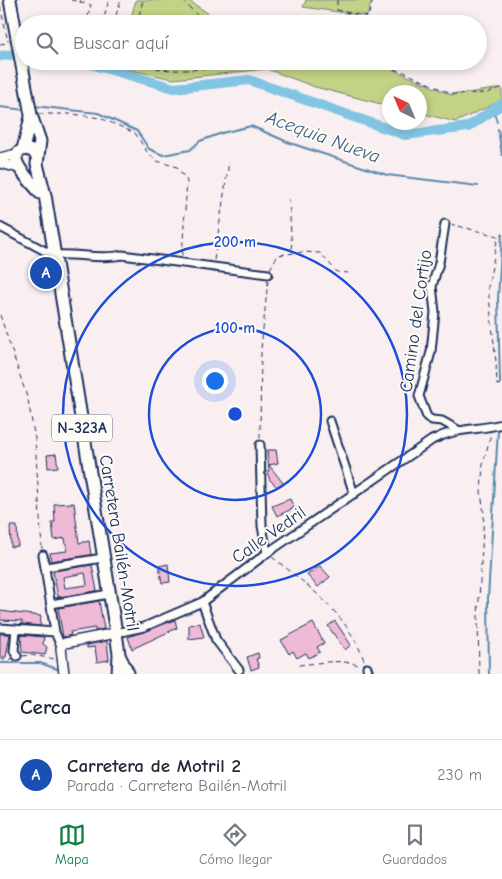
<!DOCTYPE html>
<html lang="es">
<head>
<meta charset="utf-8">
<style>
	body { margin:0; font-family:"Comic Neue",sans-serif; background:#f6f6f7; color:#1f2937 }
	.compass { position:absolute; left:382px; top:85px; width:45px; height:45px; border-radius:50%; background:#fff; box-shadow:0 2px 8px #0003; rotate:316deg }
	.you { position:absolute; left:214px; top:380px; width:18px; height:18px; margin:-12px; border:4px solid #fff; border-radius:50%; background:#1a73e8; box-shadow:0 0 0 8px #1a73e833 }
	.badge { display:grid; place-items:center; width:32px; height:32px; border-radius:50%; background:#0b8043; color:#fff; font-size:16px; font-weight:700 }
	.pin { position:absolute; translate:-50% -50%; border:2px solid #fff; box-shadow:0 1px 5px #0006 }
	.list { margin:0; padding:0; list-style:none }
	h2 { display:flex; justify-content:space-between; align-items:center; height:65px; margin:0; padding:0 20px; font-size:21px }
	h2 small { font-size:16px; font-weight:400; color:#747a83 }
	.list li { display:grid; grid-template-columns:32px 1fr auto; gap:15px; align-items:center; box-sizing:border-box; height:70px; padding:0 20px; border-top:1px solid #e0e1e3 }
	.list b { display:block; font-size:19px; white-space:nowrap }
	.list p { margin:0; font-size:16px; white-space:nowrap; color:#747a83 }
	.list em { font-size:16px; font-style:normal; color:#747a83 }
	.icon { flex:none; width:28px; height:28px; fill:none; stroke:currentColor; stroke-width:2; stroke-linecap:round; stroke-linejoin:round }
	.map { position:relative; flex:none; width:502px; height:674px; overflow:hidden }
	.search { position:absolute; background:#fff; box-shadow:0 2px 8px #0003; left:15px; right:15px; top:15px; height:55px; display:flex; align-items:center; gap:12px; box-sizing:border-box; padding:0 18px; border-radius:28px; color:#747a83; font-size:19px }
	.sheet { height:135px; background:#fff }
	nav { display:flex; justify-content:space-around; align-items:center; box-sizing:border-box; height:70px; border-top:1px solid #e0e1e3; background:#fff; font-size:14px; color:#747a83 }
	nav a { display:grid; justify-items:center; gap:2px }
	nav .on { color:#0b8043 }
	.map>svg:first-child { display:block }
	.green { fill:#c2d286; stroke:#6e8072 }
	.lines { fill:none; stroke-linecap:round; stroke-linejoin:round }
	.stream { stroke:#5988ae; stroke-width:2 }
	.river { stroke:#82c4e3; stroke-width:10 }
	.building { fill:#efbad5; stroke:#1b2f5e; fill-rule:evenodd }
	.minor-casing { stroke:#1b2f5e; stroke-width:11 }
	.tertiary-casing { stroke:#1b2f5e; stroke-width:12 }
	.primary-casing { stroke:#1b2f5e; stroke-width:15 }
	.path { stroke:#1b2f5e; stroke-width:1; stroke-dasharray:5 4; stroke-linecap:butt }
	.minor { stroke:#fdfcf7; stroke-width:7 }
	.tertiary { stroke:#fdfcf7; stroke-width:9 }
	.primary { stroke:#fdfcf7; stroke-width:11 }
	.ring { fill:none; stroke:#1d4ed8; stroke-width:2.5 }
	.labels { text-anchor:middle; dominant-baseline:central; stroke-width:4; stroke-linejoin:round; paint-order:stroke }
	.shield { fill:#fdfcf7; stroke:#5f6c8c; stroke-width:1 }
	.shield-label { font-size:16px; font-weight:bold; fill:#1b2f5e }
	.street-label { font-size:18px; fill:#1b2f5e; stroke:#fdfcf7 }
	.water-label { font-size:19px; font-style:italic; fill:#3a5c86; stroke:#fdfcf7 }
	.centre { fill:#1d4ed8; stroke:#fdfcf7; stroke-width:2.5 }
	.ring-label { font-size:15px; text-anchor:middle; font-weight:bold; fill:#1d4ed8; stroke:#fdfcf7; stroke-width:4; stroke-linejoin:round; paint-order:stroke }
</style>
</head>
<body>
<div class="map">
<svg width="502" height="674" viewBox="0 0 502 674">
	<rect width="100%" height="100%" fill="#faeff0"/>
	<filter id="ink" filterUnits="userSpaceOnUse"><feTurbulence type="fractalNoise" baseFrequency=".02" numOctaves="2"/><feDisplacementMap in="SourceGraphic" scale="10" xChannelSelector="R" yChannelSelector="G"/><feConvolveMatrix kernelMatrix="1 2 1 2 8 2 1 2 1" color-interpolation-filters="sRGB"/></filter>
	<g filter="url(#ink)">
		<path class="green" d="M136,0H188L224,24H129Z
			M306,0H372L367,16L303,7Z
			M118,61H373L452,95L502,88V100L456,122L420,113V92H390L389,106L315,87L267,69L173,79L116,67Z"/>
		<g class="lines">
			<path class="stream" d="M34,106L98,113L137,131L149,149L163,155L190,150L200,141L222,133L251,126L290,143L387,175L478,186
				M0,107L25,110
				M493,109L497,122
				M498,129L502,155
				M500,383L498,299L502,234
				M0,663H40L57,669
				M489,674L488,599L498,430"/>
			<path class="river" d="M0,56L24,53
				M80,61L174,88L249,80L405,135L468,127L502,104"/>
		</g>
		<path class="building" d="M267,450H276L278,463L269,465L283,483L277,487L270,480L267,472L269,471Z
			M56,454L58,467L48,468L47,455Z
			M290,499L294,508L277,516L272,506Z
			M74,503L79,543L89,541L91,555L51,561L50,553L67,551L65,538L54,540L52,522H55L54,504Z
			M10,526H17L18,546L11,547Z
			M168,564L170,582L162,583L159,566Z
			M92,565L97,591L58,597L53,571ZM85,573L87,585L65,588L63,577Z
			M320,566L330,577L318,587L307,575Z
			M99,601L104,629L95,631V628L70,632L71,635L63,637L58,608Z
			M0,611L41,616L40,626L22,624V621L0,620Z
			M175,620L177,628L132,649L128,637Z
			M335,621L351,645L345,650L328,626Z
			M200,623L204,637L189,639V625Z
			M313,623L324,643L317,647L320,652L309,658L306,653L297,658L293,651L289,654L281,640Z
			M0,634H10L6,657H0Z
			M21,635L44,637L43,644L47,647L45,655L22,652Z
			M107,641L109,660L97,662L95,647L87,648V645Z
			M258,653L259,658L256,659L259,667L251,670L247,657Z"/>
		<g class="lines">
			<defs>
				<path id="minor" d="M445,224L439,263L432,286L435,312L431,352L419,396L427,417L432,420L442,421L458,430
					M0,227L47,252L53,251
					M54,255C76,253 100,260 122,255L268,274
					M330,421L354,494
					M260,445L262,526L267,553
					M43,555L55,632L59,642
					M46,567L103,558
					M202,602L216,640L239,670
					M51,604L109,594
					M0,628L55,632
					M16,629L14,651L17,656
					M116,633L144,627L202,602L267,553L432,440C457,427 476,431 502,424
					M367,668L369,674"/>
				<path id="tertiary" d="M0,158L17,154
					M0,163L19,168
					M65,643L116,633
					M61,648L64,674"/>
				<path id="primary" d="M10,0L31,115L40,141L37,164L45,195L116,633L119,654L118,674
					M23,149L31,117
					M37,157L33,151L25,149C1,157 32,181 40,193
					M119,655L128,673"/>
			</defs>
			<use href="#minor" class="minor-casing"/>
			<use href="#tertiary" class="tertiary-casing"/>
			<use href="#primary" class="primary-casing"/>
			<path class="path" d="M71,0L80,2L81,0
				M182,0L206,24
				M337,0V10L368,17L373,0
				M80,2L91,5L86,24
				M0,6L7,37
				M102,24L109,0
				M113,24L121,0
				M137,24L143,0
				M0,44L7,43L8,40
				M130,61C170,76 201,70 241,61
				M270,61L294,66L303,61
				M368,61L406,73L452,94L487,93L502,87
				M39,114H73L100,118L135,133L147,152L157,161L177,167L187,181L182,256
				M289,199L292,253
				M450,224L498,236L488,287L496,362L497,385L502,384
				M214,260L229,162
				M270,269L278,255L303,252L320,253L337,272L349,273
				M0,315L28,400L35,439L42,549
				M260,438L261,349L268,280
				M272,557C310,587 349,615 365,663
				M22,656L31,655L55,659
				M0,659H12
				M299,665C320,663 342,658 361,666
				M479,674L478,617L484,513L481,493L483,464L491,434"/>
			<use href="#minor" class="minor"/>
			<use href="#tertiary" class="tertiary"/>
			<use href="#primary" class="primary"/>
		</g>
	</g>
	<g class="ring">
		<circle cx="235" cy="414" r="86"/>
		<circle cx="235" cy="414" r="172"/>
	</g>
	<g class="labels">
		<rect class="shield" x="52" y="414.5" width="60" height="27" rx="4"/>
		<g class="shield-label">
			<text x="82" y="428">N-323A</text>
		</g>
		<g class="street-label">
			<text transform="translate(416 321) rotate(-82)">Camino del Cortijo</text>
			<text transform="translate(269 535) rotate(-35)">Calle Vedril</text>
			<text transform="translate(119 543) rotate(81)">Carretera Bailén-Motril</text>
		</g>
		<g class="water-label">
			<text transform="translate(323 137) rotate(20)">Acequia Nueva</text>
		</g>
	</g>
	<circle cx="235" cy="414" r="8" class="centre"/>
	<g class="ring-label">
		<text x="235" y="247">200 m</text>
		<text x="235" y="333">100 m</text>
	</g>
</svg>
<svg class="compass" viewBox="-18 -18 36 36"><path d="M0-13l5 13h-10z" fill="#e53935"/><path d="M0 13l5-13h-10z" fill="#747a83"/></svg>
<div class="you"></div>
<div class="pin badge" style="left:46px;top:273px;background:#1a4fb4">A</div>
<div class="search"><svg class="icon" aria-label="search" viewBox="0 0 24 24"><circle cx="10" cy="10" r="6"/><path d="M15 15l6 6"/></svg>Buscar aquí</div>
</div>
<section class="sheet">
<h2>Cerca<small></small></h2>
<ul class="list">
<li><span class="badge" style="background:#1a4fb4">A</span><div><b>Carretera de Motril 2</b><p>Parada · Carretera Bailén-Motril</p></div><em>230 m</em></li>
</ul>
</section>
<nav>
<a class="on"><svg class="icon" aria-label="map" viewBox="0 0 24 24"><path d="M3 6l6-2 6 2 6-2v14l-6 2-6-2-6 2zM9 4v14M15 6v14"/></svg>Mapa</a>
<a><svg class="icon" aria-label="directions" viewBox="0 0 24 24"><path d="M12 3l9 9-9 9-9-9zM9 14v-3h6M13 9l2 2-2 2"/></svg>Cómo llegar</a>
<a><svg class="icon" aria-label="saved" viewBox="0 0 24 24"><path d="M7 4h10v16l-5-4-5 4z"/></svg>Guardados</a>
</nav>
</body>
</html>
